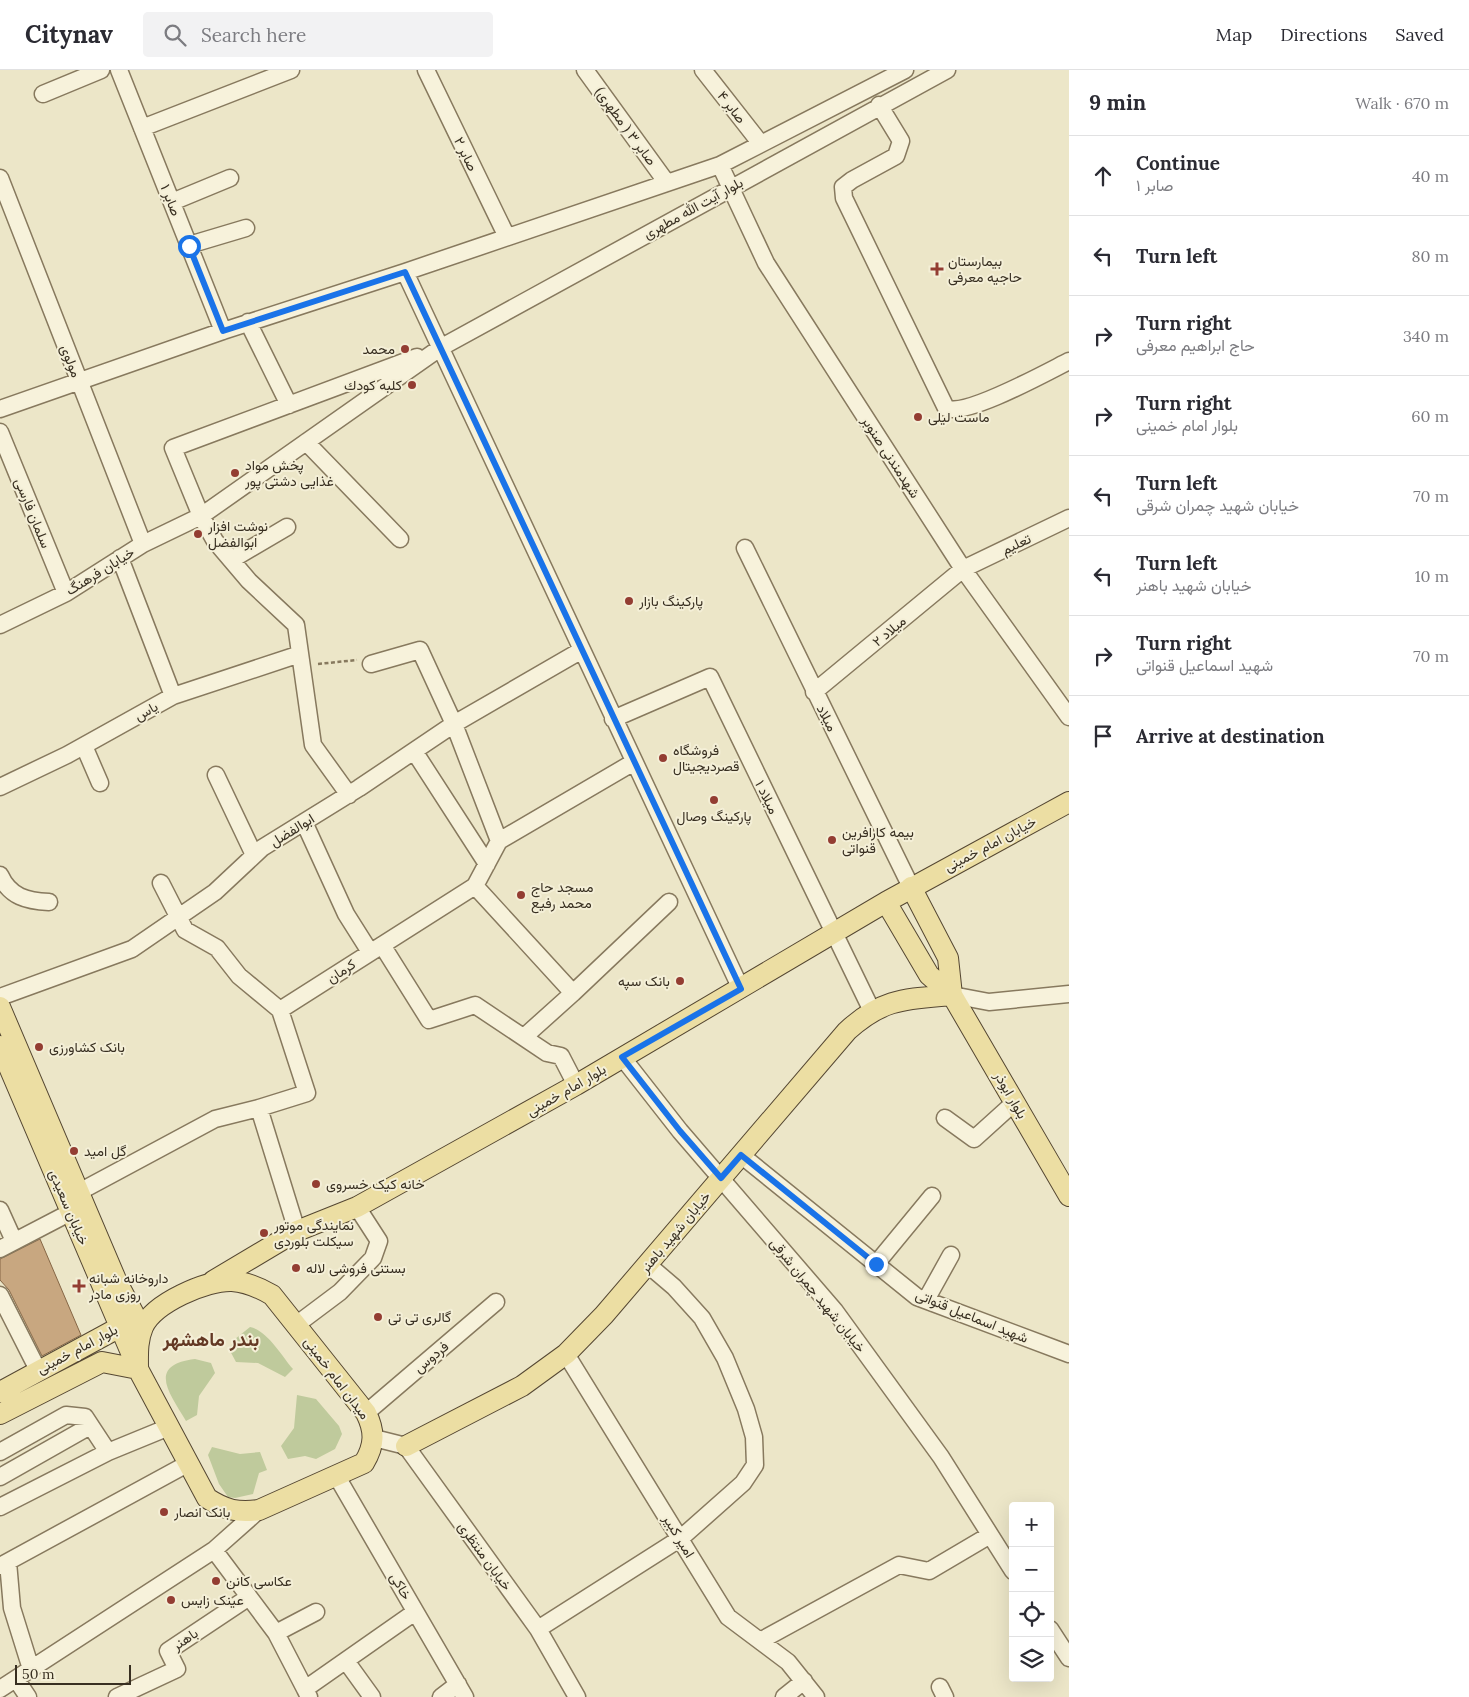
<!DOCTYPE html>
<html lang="en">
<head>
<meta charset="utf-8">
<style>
	body { margin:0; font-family:Lora,Vazirmatn,serif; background:#f2f2f3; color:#2b2b33 }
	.controls { position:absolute; right:15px; bottom:15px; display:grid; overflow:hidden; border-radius:5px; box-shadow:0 5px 20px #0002 }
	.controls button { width:45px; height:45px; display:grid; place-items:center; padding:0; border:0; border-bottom:1px solid #e1e1e2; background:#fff; color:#2b2b33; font:25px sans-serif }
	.scale { position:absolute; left:15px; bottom:12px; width:116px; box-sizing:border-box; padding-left:5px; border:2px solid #382f21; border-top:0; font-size:14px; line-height:18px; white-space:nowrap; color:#382f21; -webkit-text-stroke:4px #f4efd7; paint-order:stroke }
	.stop { position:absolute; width:15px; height:15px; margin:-11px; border:4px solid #1a73e8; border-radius:50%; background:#fff }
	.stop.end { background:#1a73e8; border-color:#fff; box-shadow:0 1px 5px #0008 }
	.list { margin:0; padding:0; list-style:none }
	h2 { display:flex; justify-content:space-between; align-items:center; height:65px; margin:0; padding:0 20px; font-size:21px }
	h2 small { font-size:16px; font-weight:400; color:#7c7c81 }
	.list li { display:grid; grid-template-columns:32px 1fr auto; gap:15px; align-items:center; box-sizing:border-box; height:80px; padding:0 20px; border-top:1px solid #e1e1e2 }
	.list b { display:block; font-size:19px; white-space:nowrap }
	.list p { margin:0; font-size:16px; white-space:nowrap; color:#7c7c81 }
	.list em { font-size:16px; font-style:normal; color:#7c7c81 }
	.icon { flex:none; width:28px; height:28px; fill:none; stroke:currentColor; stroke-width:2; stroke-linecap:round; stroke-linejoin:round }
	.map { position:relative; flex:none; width:1069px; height:1627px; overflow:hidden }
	header { display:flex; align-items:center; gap:30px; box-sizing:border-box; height:70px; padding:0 25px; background:#fff; border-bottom:1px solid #e1e1e2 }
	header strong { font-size:24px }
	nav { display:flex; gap:28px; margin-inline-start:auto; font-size:18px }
	.search { width:350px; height:45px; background:#f2f2f3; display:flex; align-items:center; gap:12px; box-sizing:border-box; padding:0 18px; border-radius:5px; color:#7c7c81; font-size:19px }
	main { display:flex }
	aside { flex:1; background:#fff }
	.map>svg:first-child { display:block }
	.green { fill:#bfca9c }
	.building { fill:#c8a780; stroke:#856645 }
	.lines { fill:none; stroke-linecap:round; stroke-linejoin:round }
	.minor-casing { stroke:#87795e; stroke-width:19 }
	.major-casing { stroke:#554732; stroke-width:22 }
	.path { stroke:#87795e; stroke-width:2.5; stroke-dasharray:4 2.5; stroke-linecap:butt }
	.minor { stroke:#f7f2db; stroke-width:16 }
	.major { stroke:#ecdea3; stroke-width:20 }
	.route { stroke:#1a73e8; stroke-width:6 }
	.poi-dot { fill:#933d32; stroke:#f4efd7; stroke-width:2 }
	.labels { text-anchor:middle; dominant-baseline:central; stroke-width:4; stroke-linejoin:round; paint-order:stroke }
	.street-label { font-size:14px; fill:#382f21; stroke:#f4efd7 }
	.poi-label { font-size:14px; fill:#382f21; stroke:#f4efd7; text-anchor:start }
	.district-label { font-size:19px; font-weight:bold; fill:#633823; stroke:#f4efd7 }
</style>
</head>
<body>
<header>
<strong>Citynav</strong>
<div class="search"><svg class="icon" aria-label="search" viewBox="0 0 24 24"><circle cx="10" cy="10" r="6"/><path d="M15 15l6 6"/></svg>Search here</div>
<nav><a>Map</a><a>Directions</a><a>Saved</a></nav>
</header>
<main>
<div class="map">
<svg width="1069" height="1627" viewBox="0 0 1069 1627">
	<rect width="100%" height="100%" fill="#ece6c8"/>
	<path class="green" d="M250,1257C267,1260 282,1286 293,1299L285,1307L258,1293L236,1292L229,1279L235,1269Z
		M195,1289L211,1293L215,1303L199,1326L197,1345L186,1351C170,1324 146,1295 195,1289Z
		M297,1325L316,1329L339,1356L342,1364L335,1379L316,1389L305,1386L288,1389L281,1376L294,1358Z
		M212,1377L240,1384L260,1382L267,1400L259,1403L253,1424L235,1428L228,1427L219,1414L208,1385Z"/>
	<path class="building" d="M40,1169L81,1265L42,1286L9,1220L0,1210V1189Z"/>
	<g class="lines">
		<defs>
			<path id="minor" d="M119,0L223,261
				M426,0L507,167
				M585,0L667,113
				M703,0L761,74
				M43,24L101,0
				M879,35L901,71L896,86L852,110L843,117L844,128L946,338C966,347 1047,302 1069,291
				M142,58L291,0
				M720,95L766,193L963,499L1069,647
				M0,108L143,474
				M172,132L230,108
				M189,175L246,158
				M405,202L741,919
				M248,252L289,335
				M0,339L223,261L405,202L720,95L905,0
				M0,362L66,523
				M306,372L400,469
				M745,478L911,817
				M120,488L173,626
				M231,490L287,457
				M0,555L66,523L143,474L201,446L440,278L947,0
				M371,594L420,580L454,654L499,771
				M814,622L963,499L1069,448
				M613,649L710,607L872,941
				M84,676L100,713
				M414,681L487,794
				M216,705L254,785
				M0,717L67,685L173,626L300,584
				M349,725L313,675L296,555L249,511L215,471L201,446L173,378L417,287
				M304,752L346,844L370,882
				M499,771L634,692
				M0,805C10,827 27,831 49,832
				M161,813L185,860L217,878L239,906L280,940
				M475,816L573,923L524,967
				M382,875L429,950L475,935L547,983L561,986L576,1015
				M573,923L669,832
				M952,925L989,932L1069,924
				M0,927L132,879L215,822L262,778L359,718L454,654L582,580
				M622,987L680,1061L835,1241L941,1387L1013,1501
				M259,1038L307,1023L280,940L475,816L499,771
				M945,1048L974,1069L1015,1032
				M741,1085L917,1227L1069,1284
				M79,1122L215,1049L259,1038L297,1161
				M0,1140L14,1171
				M0,1179L71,1142
				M876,1194L932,1126
				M0,1225L38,1300
				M926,1230L951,1185
				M296,1255L340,1222L373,1188L379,1171L357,1137
				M566,1284L728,1547L788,1592L816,1627
				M366,1343L496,1232
				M374,1368L406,1376L538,1559L577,1627
				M0,1382L66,1345L85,1347L108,1382
				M336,1405L465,1627
				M0,1407L90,1356
				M0,1437L108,1382L169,1357
				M214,1480L276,1563L305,1619
				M8,1492L12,1538L31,1599
				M0,1496L189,1393
				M538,1559L681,1468L743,1413L755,1395L754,1367L746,1339L725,1288L702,1248L674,1217L647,1194
				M1050,1559L1069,1588
				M276,1563L316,1542
				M760,1571L899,1495L929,1501L990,1465
				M346,1591L372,1627
				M16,1609L28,1627
				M940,1617L945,1627
				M0,1619L214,1480L259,1440
				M117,1627L177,1599L168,1581L249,1527
				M309,1627L305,1619L415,1542
				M441,1627L458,1614
				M784,1627L804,1611"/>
			<path id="major" d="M911,817L948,888L952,925
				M886,832L929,905L952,925L1069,1126
				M0,937L117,1212L136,1248
				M0,976L138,1299L207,1428C225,1440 238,1443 259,1440L364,1393C375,1375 375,1361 366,1343L272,1225C260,1218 247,1212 232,1211C206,1210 154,1233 143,1257C137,1271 138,1285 138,1299
				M213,1211L297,1161L357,1137L576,1015L886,832L1069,732
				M0,1322L131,1251
				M0,1344L102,1292L138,1299
				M406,1376L522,1316L566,1284L604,1245L847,961C883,928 906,929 952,925"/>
		</defs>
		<use href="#minor" class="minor-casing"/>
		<use href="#major" class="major-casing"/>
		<path class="path" d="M318,594L357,590"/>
		<use href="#minor" class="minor"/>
		<use href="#major" class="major"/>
	</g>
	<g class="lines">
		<path class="route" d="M189,176L223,261L405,202L741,919L622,987L680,1061L721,1108L741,1085L876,1194"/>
	</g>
	<g class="poi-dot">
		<path d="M934.5 191.5h5v5h5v5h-5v5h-5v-5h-5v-5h5z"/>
		<circle cx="405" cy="279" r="5"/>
		<circle cx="412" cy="315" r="5"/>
		<circle cx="918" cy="347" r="5"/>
		<circle cx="235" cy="403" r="5"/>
		<circle cx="198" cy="464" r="5"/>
		<circle cx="629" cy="531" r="5"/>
		<circle cx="663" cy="688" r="5"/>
		<circle cx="714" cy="730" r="5"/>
		<circle cx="832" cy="770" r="5"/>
		<circle cx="521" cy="825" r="5"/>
		<circle cx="680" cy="911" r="5"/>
		<circle cx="39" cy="977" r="5"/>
		<circle cx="74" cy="1081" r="5"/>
		<circle cx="316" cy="1114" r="5"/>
		<circle cx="264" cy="1163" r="5"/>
		<circle cx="296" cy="1198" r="5"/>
		<path d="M76.5 1208.5h5v5h5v5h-5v5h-5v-5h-5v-5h5z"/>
		<circle cx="378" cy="1247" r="5"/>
		<circle cx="164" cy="1442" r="5"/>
		<circle cx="216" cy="1511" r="5"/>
		<circle cx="171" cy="1530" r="5"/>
	</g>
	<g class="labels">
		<g class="street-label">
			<text transform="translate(732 37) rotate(52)">صابر ۴</text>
			<text transform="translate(626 56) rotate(54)">صابر ۳ ( مطهری)</text>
			<text transform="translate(466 84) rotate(64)">صابر ۲</text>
			<text transform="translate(171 130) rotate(68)">صابر ۱</text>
			<text transform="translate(693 138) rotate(-29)">بلوار آیت الله مطهری</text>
			<text transform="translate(71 291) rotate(69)">مولوی</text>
			<text transform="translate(891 387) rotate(57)">شهدمندنی صنوبر</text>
			<text transform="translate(33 443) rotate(68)">سلمان فارسی</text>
			<text transform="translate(1016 474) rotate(-26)">تعلیم</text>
			<text transform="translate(100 501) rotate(-32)">خیابان فرهنگ</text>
			<text transform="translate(889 561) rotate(-40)">میلاد ۲</text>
			<text transform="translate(146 641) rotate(-29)">یاس</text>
			<text transform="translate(827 648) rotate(63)">میلاد</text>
			<text transform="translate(767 727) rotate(64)">میلاد ۱</text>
			<text transform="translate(292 760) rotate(-32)">ابوالفضل</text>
			<text transform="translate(990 774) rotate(-28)">خیابان امام خمینی</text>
			<text transform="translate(341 901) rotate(-33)">کرمان</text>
			<text transform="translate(566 1020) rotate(-30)">بلوار امام خمینی</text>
			<text transform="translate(1011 1025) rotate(60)">بلوار ابوذر</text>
			<text transform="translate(69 1137) rotate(67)">خیابان سعیدی</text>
			<text transform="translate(675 1162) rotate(-50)">خیابان شهید باهنر</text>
			<text transform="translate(818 1225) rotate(51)">خیابان شهید چمران شرقی</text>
			<text transform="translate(972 1246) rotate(22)">شهید اسماعیل قنواتی</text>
			<text transform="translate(77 1279) rotate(-28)">بلوار امام خمینی</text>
			<text transform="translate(431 1287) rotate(-40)">فردوس</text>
			<text transform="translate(337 1308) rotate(53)">میدان امام خمینی</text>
			<text transform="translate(679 1466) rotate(59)">امیر کبیر</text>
			<text transform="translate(485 1486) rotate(54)">خیابان منتظری</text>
			<text transform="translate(401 1516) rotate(60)">خاکی</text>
			<text transform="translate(185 1569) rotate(-34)">باهنر</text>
		</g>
		<g class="poi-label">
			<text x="948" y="191">بیمارستان<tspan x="948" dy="16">حاجیه معرفی</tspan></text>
			<text x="395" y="279" text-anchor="end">محمد</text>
			<text x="402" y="315" text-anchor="end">كلبه كودك</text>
			<text x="928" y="347">ماست لیلی</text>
			<text x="245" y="395">پخش مواد<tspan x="245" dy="16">غذایی دشتی پور</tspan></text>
			<text x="208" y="456">نوشت افزار<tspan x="208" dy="16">ابوالفضل</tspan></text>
			<text x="639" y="531">پارکینگ بازار</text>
			<text x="673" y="680">فروشگاه<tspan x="673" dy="16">قصردیجیتال</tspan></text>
			<text x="714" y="746" text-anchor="middle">پارکینگ وصال</text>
			<text x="842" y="762">بیمه کارافرین<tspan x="842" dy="16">قنواتی</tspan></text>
			<text x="531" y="817">مسجد حاج<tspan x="531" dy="16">محمد رفیع</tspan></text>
			<text x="670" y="911" text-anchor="end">بانک سپه</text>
			<text x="49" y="977">بانک کشاورزی</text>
			<text x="84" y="1081">گل امید</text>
			<text x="326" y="1114">خانه کیک خسروی</text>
			<text x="274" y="1155">نمایندگی موتور<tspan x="274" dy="16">سیکلت بلوردی</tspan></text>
			<text x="306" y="1198">بستنی فروشی لاله</text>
			<text x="89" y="1208">داروخانه شبانه<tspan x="89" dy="16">روزی مادر</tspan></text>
			<text x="388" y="1247">گالری تی تی</text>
			<text x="174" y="1442">بانک انصار</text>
			<text x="226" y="1511">عکاسی کانن</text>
			<text x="181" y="1530">عینک زایس</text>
		</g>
		<g class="district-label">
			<text x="211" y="1269">بندر ماهشهر</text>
		</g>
	</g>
</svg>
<div class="controls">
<button>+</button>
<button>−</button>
<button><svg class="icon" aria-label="locate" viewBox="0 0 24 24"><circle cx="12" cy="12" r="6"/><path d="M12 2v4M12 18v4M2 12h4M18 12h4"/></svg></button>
<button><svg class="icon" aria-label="layers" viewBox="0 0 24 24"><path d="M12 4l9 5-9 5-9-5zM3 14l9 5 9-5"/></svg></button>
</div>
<div class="scale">50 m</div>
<div class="stop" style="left:189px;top:176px"></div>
<div class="stop end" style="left:876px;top:1194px"></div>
</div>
<aside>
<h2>9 min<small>Walk · 670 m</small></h2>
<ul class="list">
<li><svg class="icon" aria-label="ahead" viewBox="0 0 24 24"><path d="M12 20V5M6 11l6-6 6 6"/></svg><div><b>Continue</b><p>صابر ۱</p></div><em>40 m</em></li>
<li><svg class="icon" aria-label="left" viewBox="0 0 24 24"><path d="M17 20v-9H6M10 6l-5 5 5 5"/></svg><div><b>Turn left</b></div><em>80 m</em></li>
<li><svg class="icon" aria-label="right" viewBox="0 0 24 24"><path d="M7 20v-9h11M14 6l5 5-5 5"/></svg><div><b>Turn right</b><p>حاج ابراهیم معرفی</p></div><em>340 m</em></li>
<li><svg class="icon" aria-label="right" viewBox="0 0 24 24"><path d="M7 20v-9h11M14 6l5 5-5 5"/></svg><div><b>Turn right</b><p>بلوار امام خمینی</p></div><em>60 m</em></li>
<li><svg class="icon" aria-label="left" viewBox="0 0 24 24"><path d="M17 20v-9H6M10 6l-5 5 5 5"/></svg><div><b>Turn left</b><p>خیابان شهید چمران شرقی</p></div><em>70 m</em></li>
<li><svg class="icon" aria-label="left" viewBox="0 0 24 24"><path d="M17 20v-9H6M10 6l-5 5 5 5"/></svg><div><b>Turn left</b><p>خیابان شهید باهنر</p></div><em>10 m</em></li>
<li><svg class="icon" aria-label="right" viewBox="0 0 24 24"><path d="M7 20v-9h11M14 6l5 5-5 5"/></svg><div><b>Turn right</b><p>شهید اسماعیل قنواتی</p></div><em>70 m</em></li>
<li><svg class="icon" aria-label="arrive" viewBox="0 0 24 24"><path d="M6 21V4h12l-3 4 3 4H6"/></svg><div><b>Arrive at destination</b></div></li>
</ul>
</aside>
</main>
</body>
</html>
